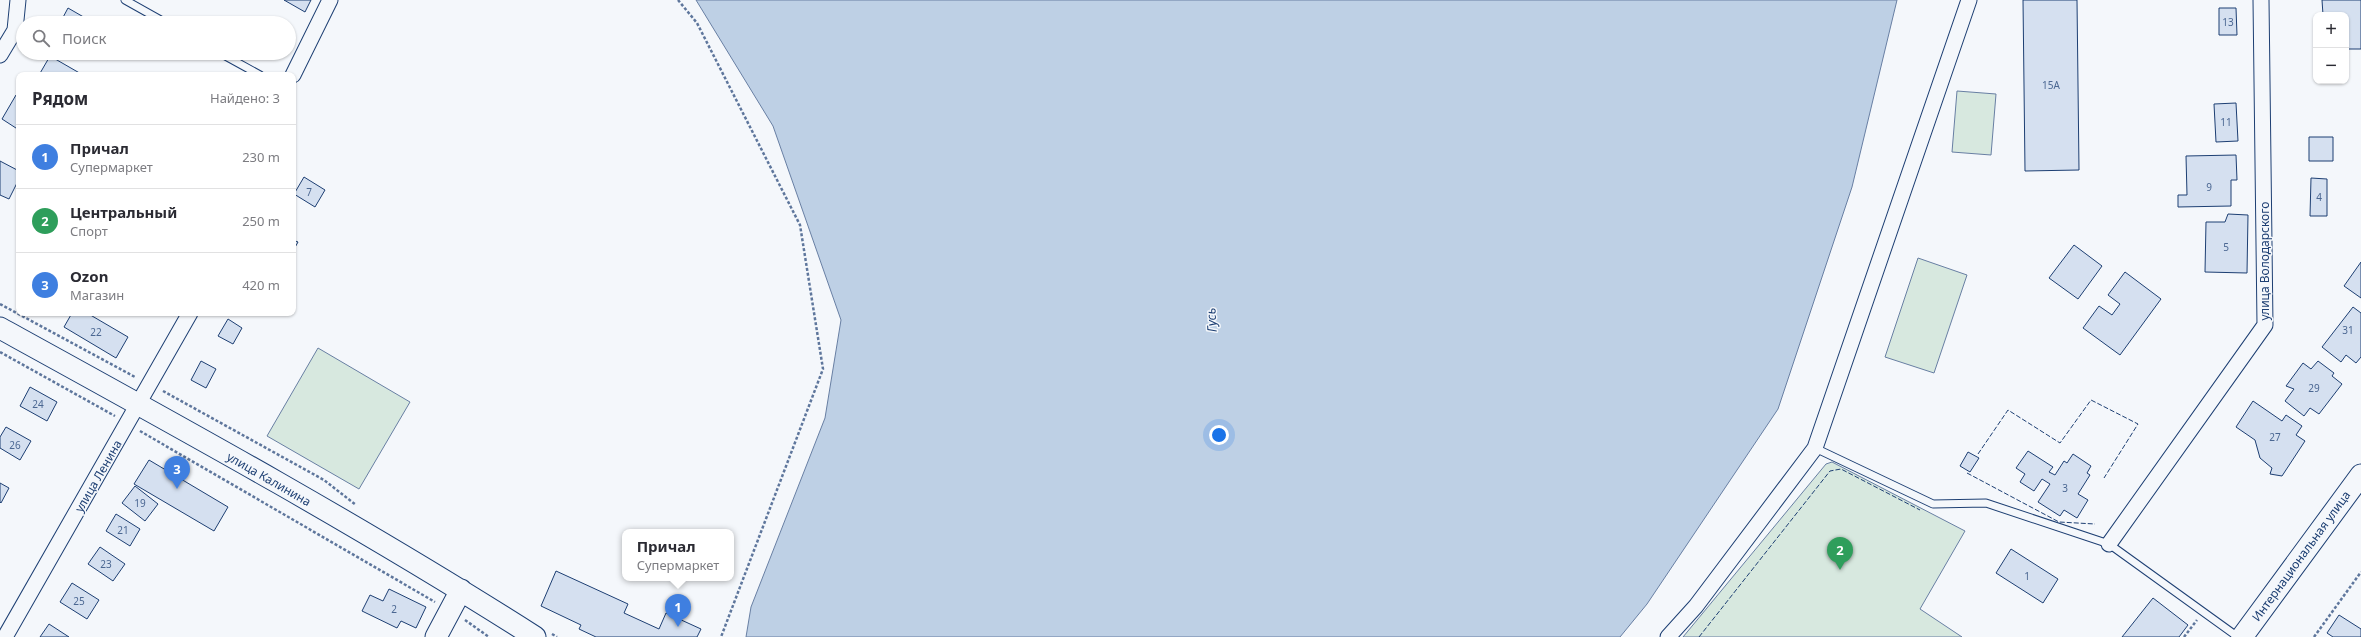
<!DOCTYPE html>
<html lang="ru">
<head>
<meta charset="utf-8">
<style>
	body { margin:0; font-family:"Noto Sans",sans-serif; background:#f7f7f7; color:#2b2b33 }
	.controls { position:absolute; right:12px; top:12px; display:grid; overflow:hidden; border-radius:8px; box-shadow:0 1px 3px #0004 }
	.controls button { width:36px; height:36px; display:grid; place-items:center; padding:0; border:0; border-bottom:1px solid #e1e1e2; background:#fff; color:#2b2b33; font:20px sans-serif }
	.you { position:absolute; left:1219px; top:435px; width:14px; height:14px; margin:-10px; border:3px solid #fff; border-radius:50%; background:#1a73e8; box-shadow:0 0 0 6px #1a73e833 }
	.badge { display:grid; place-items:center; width:26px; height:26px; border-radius:50%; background:#7c3aed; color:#fff; font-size:13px; font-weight:700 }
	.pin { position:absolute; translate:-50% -33px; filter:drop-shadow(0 1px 2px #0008) }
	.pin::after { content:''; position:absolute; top:21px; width:14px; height:12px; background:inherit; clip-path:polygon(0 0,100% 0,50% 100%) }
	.popup { position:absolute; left:622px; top:529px; width:112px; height:52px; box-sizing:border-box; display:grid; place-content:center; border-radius:8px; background:#fff; filter:drop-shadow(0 1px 3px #0005); font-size:13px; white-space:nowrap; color:#7c7c81 }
	.popup b { font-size:15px; color:#2b2b33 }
	.popup::after { content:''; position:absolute; left:50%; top:100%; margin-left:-8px; border:8px solid transparent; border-top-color:#fff }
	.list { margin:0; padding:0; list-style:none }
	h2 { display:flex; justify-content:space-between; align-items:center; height:52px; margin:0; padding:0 16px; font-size:17px }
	h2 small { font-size:13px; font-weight:400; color:#7c7c81 }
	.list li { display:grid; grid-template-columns:26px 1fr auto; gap:12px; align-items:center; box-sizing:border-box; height:64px; padding:0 16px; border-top:1px solid #e1e1e2 }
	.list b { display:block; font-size:15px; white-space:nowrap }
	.list p { margin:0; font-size:13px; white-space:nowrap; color:#7c7c81 }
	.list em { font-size:13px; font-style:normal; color:#7c7c81 }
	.icon { flex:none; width:22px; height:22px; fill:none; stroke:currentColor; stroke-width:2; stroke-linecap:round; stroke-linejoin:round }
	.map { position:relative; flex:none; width:2361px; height:637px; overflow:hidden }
	.search { position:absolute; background:#fff; box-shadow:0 1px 3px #0004; left:16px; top:16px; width:280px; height:44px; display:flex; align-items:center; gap:10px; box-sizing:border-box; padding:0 14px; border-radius:22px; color:#7c7c81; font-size:15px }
	.panel { position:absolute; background:#fff; box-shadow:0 1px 3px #0004; left:16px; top:72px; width:280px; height:244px; border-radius:8px }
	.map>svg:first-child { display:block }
	.green { fill:#d7e8df; stroke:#687fa3 }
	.water { fill:#bed0e5; stroke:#687fa3 }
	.building { fill:#d5e0f0; stroke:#1d3f73 }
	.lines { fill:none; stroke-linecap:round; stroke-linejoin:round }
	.lane-casing { stroke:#1d3f73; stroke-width:9 }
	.street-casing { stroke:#1d3f73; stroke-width:17 }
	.secondary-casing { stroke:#1d3f73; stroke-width:23 }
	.path { stroke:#5e769c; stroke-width:2.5; stroke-dasharray:3 2; stroke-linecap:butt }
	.lane { stroke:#f4f7fb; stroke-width:7 }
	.street { stroke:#f4f7fb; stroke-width:15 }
	.secondary { stroke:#f4f7fb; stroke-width:21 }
	.fence { stroke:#1d3f73; stroke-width:1; stroke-dasharray:5 2; stroke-linecap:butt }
	.labels { text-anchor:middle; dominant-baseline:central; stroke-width:3; stroke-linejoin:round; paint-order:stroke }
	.number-label { font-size:10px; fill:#4b6792 }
	.street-label { font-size:12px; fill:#1d3f73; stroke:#f4f7fb }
	.water-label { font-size:13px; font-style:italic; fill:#1d3f73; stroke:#f4f7fb }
</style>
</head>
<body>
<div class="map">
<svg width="2361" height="637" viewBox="0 0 2361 637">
	<rect width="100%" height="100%" fill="#f4f7fb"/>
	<path class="green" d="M1957,91L1996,94L1991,155L1952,152Z
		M1918,258L1967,275L1934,373L1885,357Z
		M318,348L410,402L359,489L267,436Z
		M1832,462L1965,531L1920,609L1962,637H1683L1826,464Z"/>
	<path class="water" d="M696,0H1897L1852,187L1778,409L1647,604L1620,637H746L751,607L825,418L841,320L773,126Z"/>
	<path class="building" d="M284,0H311L305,12Z
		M2023,0H2077L2079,170L2025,171Z
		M2322,0H2361V49H2346V15H2323Z
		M68,8L94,23H60Z
		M2219,8H2236L2237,35H2219Z
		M50,56L83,75H39Z
		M16,95L19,97V130L2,119Z
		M2236,103L2238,141L2216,142L2214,104Z
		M2309,137H2333V161H2309Z
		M2236,155L2237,180H2231V206L2178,207V195H2187L2186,156Z
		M0,161L19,171V179L9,199L0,195Z
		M304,177L325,190L315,207L294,194Z
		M2311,178L2327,179V216H2310Z
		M2228,214L2248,215L2247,273L2205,272L2206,222H2225Z
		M293,240L298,242L293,251Z
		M2074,245L2102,266L2078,299L2049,278Z
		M2361,262V298L2344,286Z
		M2125,272L2161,299L2120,355L2083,328L2099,306L2112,315L2120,304L2108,295Z
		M2353,307L2361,313V357L2356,363L2346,355L2341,362L2322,347Z
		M72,313H87L128,337L116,358L64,327Z
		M228,319L242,328L233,344L218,336Z
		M201,361L216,369L206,388L191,380Z
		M2318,361L2334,373L2332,376L2342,384L2319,414L2310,408L2304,416L2285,401L2294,389L2286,386L2303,363L2311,369Z
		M30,387L57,402L47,421L20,406Z
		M2253,401L2282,421L2286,415L2302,426L2296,435L2305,441L2282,476L2270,474L2272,468L2260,458L2255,440L2236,427Z
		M6,427L31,441L20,460L0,448V437Z
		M2028,451L2053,467L2049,472L2055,475L2064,461L2067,463L2073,454L2091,466L2087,473L2090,475L2078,494L2088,500L2077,518L2064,510L2060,516L2038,502L2050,484L2042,479L2034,491L2020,482L2025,474L2016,468Z
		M1968,452L1979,458L1970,472L1960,466Z
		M149,460L228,507L214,531L134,484Z
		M0,483L9,488L1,503L0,502Z
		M135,486L158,504L145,521L122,503Z
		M116,514L140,529L130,546L106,531Z
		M100,547L125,564L113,581L88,564Z
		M2011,549L2058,579L2043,603L1996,573Z
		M556,571L628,604L624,613L659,629L666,613L701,629L697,637H596L579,629L581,625L541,606Z
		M72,583L99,600L87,619L60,602Z
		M389,589L426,607L416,628L401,621L397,628L362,611L370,595L383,601Z
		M2153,598L2188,625L2179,637H2122Z
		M2339,615L2361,629V637H2333L2327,633Z
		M49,624L69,637H40Z"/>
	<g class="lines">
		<defs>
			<path id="lane" d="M125,0L166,23
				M220,53L260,75
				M1815,448L1933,504L1986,503L2109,544L2238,637"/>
			<path id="street" d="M0,55L15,30L18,0
				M293,75L330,0
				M2109,544L2265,325L2261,0
				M5,637L190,313
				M1668,637L1696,606L1815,448L1969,0"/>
			<path id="secondary" d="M0,328C180,427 361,526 535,637
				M436,637L461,590
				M2242,637L2361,475"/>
		</defs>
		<use href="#lane" class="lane-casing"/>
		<use href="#street" class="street-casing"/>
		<use href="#secondary" class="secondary-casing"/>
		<path class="path" d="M678,0L697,23L800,225L823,369L721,637
			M0,304L135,377
			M0,352L115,416
			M163,391L324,480L356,505
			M140,431L435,602
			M465,620L489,637
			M552,634L557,637
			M2184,637L2197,620
			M2314,637L2361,572"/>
		<use href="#lane" class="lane"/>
		<use href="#street" class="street"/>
		<use href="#secondary" class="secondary"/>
		<path class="fence" d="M1978,454L2008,410L2060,443L2091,400L2138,424L2104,478
			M1967,473L2059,522L2095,524
			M1699,637L1830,471L1841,469L1920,510"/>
	</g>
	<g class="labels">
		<g class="number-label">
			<text x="2228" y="22">13</text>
			<text x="2051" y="85">15А</text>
			<text x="2226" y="122">11</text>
			<text x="2209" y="187">9</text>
			<text x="309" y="192">7</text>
			<text x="2319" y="197">4</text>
			<text x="2226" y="247">5</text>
			<text x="2348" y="330">31</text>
			<text x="96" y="332">22</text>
			<text x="2314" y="388">29</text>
			<text x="38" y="404">24</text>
			<text x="2275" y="437">27</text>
			<text x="15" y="445">26</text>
			<text x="2065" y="488">3</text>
			<text x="140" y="503">19</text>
			<text x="123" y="530">21</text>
			<text x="106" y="564">23</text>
			<text x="2027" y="576">1</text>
			<text x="79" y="601">25</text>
			<text x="394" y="609">2</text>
		</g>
		<g class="street-label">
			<text transform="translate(2264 261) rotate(-90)">улица Володарского</text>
			<text transform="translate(98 476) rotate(-60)">улица Ленина</text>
			<text transform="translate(269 479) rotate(30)">улица Калинина</text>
			<text transform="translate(2301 556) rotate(-54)">Интернациональная улица</text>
		</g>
		<g class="water-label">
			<text transform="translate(1211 320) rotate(-93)">Гусь</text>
		</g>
	</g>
</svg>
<div class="controls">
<button>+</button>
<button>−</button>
</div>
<div class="you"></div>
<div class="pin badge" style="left:678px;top:627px;background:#3f7fe0">1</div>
<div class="popup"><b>Причал</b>Супермаркет</div>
<div class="pin badge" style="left:1840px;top:570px;background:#2e9e5b">2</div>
<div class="pin badge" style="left:177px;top:489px;background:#3f7fe0">3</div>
<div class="search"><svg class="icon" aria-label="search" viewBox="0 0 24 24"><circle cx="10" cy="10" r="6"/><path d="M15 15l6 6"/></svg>Поиск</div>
<section class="panel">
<h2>Рядом<small>Найдено: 3</small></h2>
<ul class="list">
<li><span class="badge" style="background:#3f7fe0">1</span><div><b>Причал</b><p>Супермаркет</p></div><em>230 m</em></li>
<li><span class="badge" style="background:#2e9e5b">2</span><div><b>Центральный</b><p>Спорт</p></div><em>250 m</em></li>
<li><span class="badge" style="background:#3f7fe0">3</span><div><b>Ozon</b><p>Магазин</p></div><em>420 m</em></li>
</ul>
</section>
</div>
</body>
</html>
